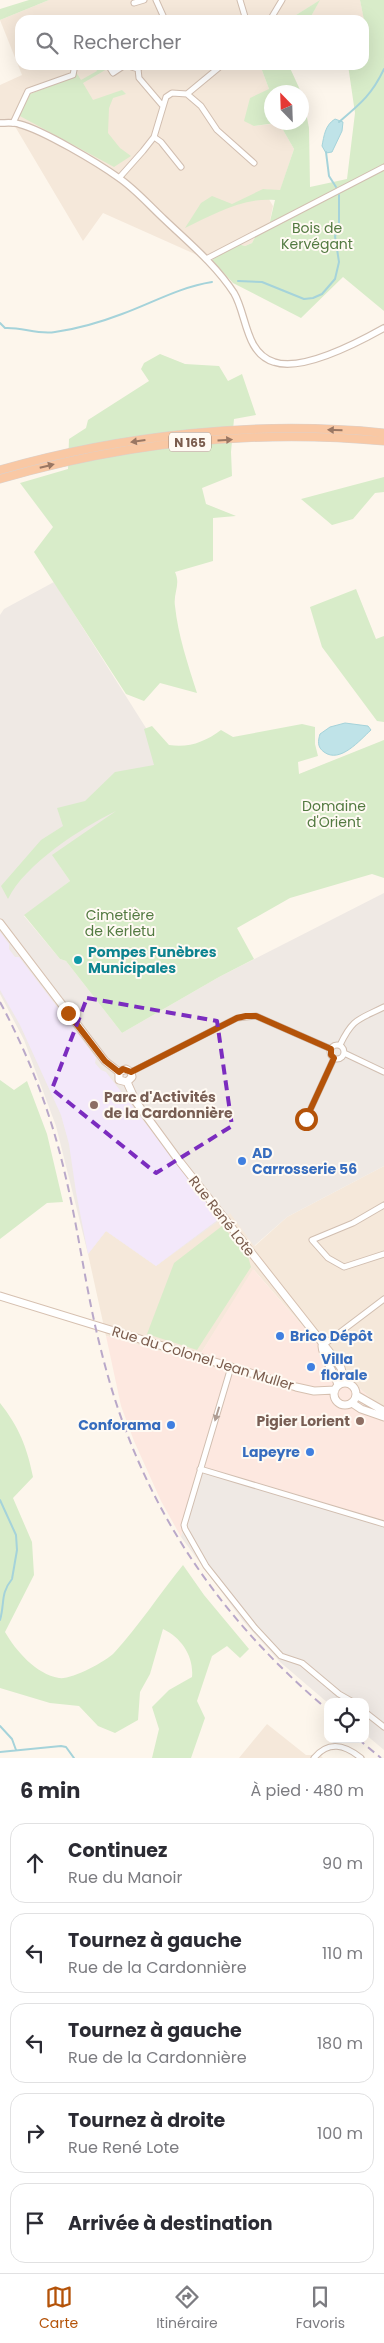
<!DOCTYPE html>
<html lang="fr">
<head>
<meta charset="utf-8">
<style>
	body { margin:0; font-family:Poppins,sans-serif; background:#f7f7f7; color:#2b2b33 }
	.controls { position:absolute; right:15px; bottom:15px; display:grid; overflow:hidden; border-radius:10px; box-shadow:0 5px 20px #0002 }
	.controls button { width:45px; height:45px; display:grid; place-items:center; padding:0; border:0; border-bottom:1px solid #e1e1e2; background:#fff; color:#2b2b33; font:25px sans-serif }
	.compass { position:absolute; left:264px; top:85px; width:45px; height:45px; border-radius:50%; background:#fff; box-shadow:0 5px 20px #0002; rotate:337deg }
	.stop { position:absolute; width:15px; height:15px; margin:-11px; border:4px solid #b45309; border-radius:50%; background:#fff }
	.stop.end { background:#b45309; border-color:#fff; box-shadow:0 1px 5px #0008 }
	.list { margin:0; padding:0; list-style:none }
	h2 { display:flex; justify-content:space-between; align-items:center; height:65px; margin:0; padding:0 20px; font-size:21px }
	h2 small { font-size:16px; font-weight:400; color:#7c7c81 }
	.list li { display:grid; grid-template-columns:32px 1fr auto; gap:15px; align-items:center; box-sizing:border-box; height:80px; margin:0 10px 10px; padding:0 10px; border:1px solid #e1e1e2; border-radius:15px }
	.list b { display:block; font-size:19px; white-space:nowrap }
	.list p { margin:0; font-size:16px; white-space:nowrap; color:#7c7c81 }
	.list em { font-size:16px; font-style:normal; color:#7c7c81 }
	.icon { flex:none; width:28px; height:28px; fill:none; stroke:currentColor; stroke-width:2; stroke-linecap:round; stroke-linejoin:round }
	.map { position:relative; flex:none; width:384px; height:1758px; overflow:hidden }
	.search { position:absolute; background:#fff; box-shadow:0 5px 20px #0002; left:15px; right:15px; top:15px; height:55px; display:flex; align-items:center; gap:12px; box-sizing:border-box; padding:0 18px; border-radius:15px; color:#7c7c81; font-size:19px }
	.sheet { height:515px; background:#fff }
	nav { display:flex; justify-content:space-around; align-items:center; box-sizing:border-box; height:70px; border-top:1px solid #e1e1e2; background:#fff; font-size:14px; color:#7c7c81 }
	nav a { display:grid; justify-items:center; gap:2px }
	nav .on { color:#b45309 }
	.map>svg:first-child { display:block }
	.residential { fill:#f5e8da }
	.commercial { fill:#fde8e0 }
	.industrial { fill:#efe9e4 }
	.education { fill:#f3e8fa }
	.green { fill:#d8ecc9 }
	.water { fill:#bfe3e8; stroke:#a5d3da }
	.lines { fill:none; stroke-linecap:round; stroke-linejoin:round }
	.stream { stroke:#a5d3da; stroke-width:2 }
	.minor-casing { stroke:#d1beb0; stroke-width:7 }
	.tertiary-casing { stroke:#d1beb0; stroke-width:8 }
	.secondary-casing { stroke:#d6c0b0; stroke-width:9 }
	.trunk-casing { stroke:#dad1cd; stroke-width:9 }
	.minor { stroke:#fff; stroke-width:5 }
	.tertiary { stroke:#fff; stroke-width:5.5 }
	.secondary { stroke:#fff; stroke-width:7 }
	.trunk { stroke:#f9c8a4; stroke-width:8 }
	.rail { stroke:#b9a8c9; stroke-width:2; stroke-dasharray:8 5; stroke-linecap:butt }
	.oneway { fill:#9a7763 }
	.oneway2 { fill:#af9d94 }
	.route { stroke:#b45309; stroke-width:6 }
	.marked { fill:none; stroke:#7b2cbf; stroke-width:4; stroke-dasharray:10 6; stroke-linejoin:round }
	.culture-dot { fill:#0f9aa8; stroke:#fffaf3; stroke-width:2 }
	.education-dot { fill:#8d6e63; stroke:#fffaf3; stroke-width:2 }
	.shop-dot { fill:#3f7fe0; stroke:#fffaf3; stroke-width:2 }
	.labels { text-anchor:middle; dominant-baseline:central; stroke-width:4; stroke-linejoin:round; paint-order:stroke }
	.shield { fill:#fffaf3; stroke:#a28b7f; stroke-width:1 }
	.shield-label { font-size:12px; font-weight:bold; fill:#7a5c4d }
	.park-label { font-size:14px; fill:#537a41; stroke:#fffaf3 }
	.culture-label { font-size:14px; font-weight:bold; fill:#0d838f; stroke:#fffaf3; text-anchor:start }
	.education-label { font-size:14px; font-weight:bold; fill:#785e54; stroke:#fffaf3; text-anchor:start }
	.shop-label { font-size:14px; font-weight:bold; fill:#366cbe; stroke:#fffaf3; text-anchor:start }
	.street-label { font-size:14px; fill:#7a5c4d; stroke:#fffaf3 }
</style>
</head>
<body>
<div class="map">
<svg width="384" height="1758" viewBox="0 0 384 1758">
	<rect width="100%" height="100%" fill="#fdf6ec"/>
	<path class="residential" d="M49,0H360L364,19L309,20L319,1L288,20H20V65H260L269,89L254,126L279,123L294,149L280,191L263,189L273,206L268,230L255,237L252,243L245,246L238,244L206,259L103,213L83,241L13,123H0V85L22,75L0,20Z
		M384,1166V1407L377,1404L348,1378L254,1270L196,1361L106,1336L88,1254L106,1231L156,1266L230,1212L255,1246L287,1217Z
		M267,1724L306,1755H320L323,1758H239Z"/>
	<path class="commercial" d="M253,1269L348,1378L377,1404L384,1407V1524L184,1525L181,1537L161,1501L134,1441L121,1406L106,1336L196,1361Z"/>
	<path class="industrial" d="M54,582L175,774L53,856L70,881L24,916L60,959L66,961L122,1033L219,977L384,893V1166L287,1217L254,1246L230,1213L156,1266L106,1231L88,1254L56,1126L24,1040L0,994V615L4,609Z
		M200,1469L384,1524V1750L365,1734V1702L328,1703L280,1662L243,1621L181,1537Z"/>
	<path class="education" d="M0,932L9,944V949L15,957H19L96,1058L95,1063L101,1070L106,1072L219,1219L156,1266L106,1231L88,1254L76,1192L69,1144L61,1115L20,1025L0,990Z"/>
	<path class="green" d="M29,0H49L0,20V9Z
		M320,0L309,20H288Z
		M360,0H384V311L343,277L301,318L233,283L213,261V255L238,244L245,246L252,243L255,237L268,230L275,200C244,197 212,215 185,228L201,203L212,196L232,204L263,189L280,190L294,149L279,123L302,122V93L309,128L310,187L347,179L355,113L348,65H364V20Z
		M94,65H105L107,69L83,83L93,100L122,90L126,94L113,98L109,108L108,133L120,148L131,156L114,167L18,115L30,94L72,78L76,72L81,80L97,71Z
		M260,65H290V68L301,92H272V122L276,123L254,126L244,121L250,98L269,89Z
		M160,354L185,364L219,366L228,381L242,374L256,415L234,419L231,452L232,476L202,488L206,504L236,516L213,518V561L175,572C181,585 173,593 175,606C178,635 188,665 197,693L160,683L144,701L126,694L34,552L53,527L20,483L68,469L69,439L86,428L88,420L149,381L141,369L144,363Z
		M384,477V492L375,493L353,519L332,525L301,499Z
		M356,589L376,639L384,636V722L377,721L322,647L310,607Z
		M302,724L315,727V744L318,756L298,762L299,774L384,740V878L372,874L290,898L237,928L254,959L219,977L122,1033L66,961L60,959L24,915L70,881L52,855L116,811C81,828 25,864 8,899L1,886L41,840L63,826L57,808L85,801L115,772L154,765L144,729L152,726L169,745C189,748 205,742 221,730L233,737Z
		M0,1080L14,1090L27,1081L47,1134L63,1202L47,1203L0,1239Z
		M222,1226L247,1253L251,1267L197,1350L147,1334L174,1263Z
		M0,1403C19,1427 27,1447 33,1477L13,1498L32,1542L34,1575L5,1632C16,1651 36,1674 59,1678C71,1680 105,1662 114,1653C138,1627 161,1592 183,1565L204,1595L249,1649L240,1658L227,1646L212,1656L197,1701L205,1718L191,1758H152L159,1729L152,1707L169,1690L192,1677C194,1657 182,1638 163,1629L150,1674L140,1692L138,1720L115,1733L98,1726L79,1706L50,1703L0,1688Z"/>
	<path class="water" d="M335,119L343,122L342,131L332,152L326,153L322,146C324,136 325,125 335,119Z
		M345,723L368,726L371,730C360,740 340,764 324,752C317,747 318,741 320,734L330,727Z"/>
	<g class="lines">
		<path class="stream" d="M339,122C359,105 372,95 384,69
			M326,152L329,176L336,187
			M238,281L262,282L304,299L313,298L322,294L335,279L339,262L335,236L339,228V195
			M0,323L5,328C22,327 38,335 55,332C77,329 101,322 122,314C152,303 180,287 212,282
			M0,1500L16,1535L17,1550L12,1579C0,1594 5,1603 0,1620
			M0,1726L12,1739L16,1750
			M0,1752L61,1746L66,1747L74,1758"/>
		<defs>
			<path id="minor" d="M156,0L165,20
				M240,0L246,20
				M134,3L144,0
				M270,20L282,0
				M108,65L113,73L125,65L138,69
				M143,65L138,69L139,78L162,105
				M187,94L201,106L217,130L254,163
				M13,123L28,91L73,75L75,65
				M154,137L161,142L181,167
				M119,178L143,151L154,137L166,97L172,93L187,94L222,65
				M206,259L384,167
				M340,1045C353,1018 358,1020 384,1007
				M330 1052a7 7 0 1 1 14 0a7 7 0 1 1-14 0Z
				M344,1053L384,1072
				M131,1072L237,1018L256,1016L331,1049
				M306,1119L334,1058
				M384,1205L353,1223L312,1240L328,1258L344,1267L384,1254
				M322,1346L384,1299
				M231,1367L184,1525L185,1529L206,1566L255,1628L281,1656L302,1663L339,1694L353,1702
				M200,1469L384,1524
				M365,1712L384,1727
				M314,1758C329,1740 345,1745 361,1758"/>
			<path id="tertiary" d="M0,123C6,123 13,122 19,124C43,130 98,163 119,178C135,189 149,205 164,219C188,242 215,264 234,293C247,315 245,353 274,362C303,372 359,342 384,328"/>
			<path id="secondary" d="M0,923L105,1061L119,1072
				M119,1072L126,1069L131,1072L132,1077L127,1082
				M119,1072V1080L127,1082
				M127,1082L136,1102L177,1158L335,1359L341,1368L345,1383
				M0,1296L296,1387L314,1391L335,1390
				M322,1346C322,1357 335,1373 338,1385
				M334 1394a11 11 0 1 1 22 0a11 11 0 1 1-22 0Z
				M356,1395L384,1411
				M352,1403L361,1409L384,1417"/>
			<path id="trunk" d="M0,470C122,435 257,420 384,433
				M0,479C124,443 255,429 384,441"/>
		</defs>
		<use href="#minor" class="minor-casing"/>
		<use href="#tertiary" class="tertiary-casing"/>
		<use href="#secondary" class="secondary-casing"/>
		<use href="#trunk" class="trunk-casing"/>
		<use href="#minor" class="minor"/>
		<use href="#tertiary" class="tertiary"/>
		<use href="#secondary" class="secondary"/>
		<use href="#trunk" class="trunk"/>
		<path class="rail" d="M0,1002C29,1056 51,1113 65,1174C79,1232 86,1292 101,1350C137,1497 213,1613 328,1710
			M358,1739L381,1758"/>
	</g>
	<defs><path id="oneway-solid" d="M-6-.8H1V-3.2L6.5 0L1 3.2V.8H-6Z" transform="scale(1.25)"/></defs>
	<g class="oneway">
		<use href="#oneway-solid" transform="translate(335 430) rotate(-178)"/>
		<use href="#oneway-solid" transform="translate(225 440) rotate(-4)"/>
		<use href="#oneway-solid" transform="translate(138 441) rotate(172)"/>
		<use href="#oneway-solid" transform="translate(47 466) rotate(-14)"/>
	</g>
	<use class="oneway2" href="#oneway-solid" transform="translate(217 1414) rotate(107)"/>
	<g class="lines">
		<path class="route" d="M68,1013L105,1061L119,1072L123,1069L131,1072L237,1018L246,1016H256L331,1049V1055L334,1058L306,1119"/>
	</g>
	<path class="marked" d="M87,998L217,1021L232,1126L156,1173L52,1089Z"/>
	<circle class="culture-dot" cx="78" cy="960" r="5"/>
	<g class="education-dot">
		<circle cx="94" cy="1105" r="5"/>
		<circle cx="360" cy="1421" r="5"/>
	</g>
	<g class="shop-dot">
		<circle cx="242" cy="1161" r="5"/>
		<circle cx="280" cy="1336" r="5"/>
		<circle cx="311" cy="1367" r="5"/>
		<circle cx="171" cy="1425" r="5"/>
		<circle cx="310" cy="1452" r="5"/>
	</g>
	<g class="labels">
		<rect class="shield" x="169" y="432.5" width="42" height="19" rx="4"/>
		<g class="shield-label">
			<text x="190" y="442">N 165</text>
		</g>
		<g class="park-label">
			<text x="317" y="228">Bois de<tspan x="317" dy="16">Kervégant</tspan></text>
			<text x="334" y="806">Domaine<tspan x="334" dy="16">d'Orient</tspan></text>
			<text x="120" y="915">Cimetière<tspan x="120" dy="16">de Kerletu</tspan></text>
		</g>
		<g class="culture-label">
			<text x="88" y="952">Pompes Funèbres<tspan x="88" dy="16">Municipales</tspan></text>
		</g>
		<g class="education-label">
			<text x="104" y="1097">Parc d'Activités<tspan x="104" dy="16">de la Cardonnière</tspan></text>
			<text x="350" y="1421" text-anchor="end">Pigier Lorient</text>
		</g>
		<g class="shop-label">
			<text x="252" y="1153">AD<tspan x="252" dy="16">Carrosserie 56</tspan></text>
			<text x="290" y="1336">Brico Dépôt</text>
			<text x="321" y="1359">Villa<tspan x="321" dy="16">florale</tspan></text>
			<text x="161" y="1425" text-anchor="end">Conforama</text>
			<text x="300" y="1452" text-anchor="end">Lapeyre</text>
		</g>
		<g class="street-label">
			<text transform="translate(222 1216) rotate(52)">Rue René Lote</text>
			<text transform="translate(203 1358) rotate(17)">Rue du Colonel Jean Muller</text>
		</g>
	</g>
</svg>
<div class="controls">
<button><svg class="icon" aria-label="locate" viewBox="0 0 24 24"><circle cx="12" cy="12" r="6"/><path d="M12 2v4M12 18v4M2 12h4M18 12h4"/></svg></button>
</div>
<svg class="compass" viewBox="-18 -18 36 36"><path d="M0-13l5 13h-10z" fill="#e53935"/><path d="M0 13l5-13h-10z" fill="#7c7c81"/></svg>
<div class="stop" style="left:306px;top:1119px"></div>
<div class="stop end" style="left:68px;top:1013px"></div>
<div class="search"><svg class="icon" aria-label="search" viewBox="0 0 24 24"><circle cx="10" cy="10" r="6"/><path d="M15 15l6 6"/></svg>Rechercher</div>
</div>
<section class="sheet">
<h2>6 min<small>À pied · 480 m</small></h2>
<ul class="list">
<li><svg class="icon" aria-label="ahead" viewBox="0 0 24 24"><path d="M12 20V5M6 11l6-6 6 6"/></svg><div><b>Continuez</b><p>Rue du Manoir</p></div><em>90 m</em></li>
<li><svg class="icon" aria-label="left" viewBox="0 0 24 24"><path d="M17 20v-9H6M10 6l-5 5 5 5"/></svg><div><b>Tournez à gauche</b><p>Rue de la Cardonnière</p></div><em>110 m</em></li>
<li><svg class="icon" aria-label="left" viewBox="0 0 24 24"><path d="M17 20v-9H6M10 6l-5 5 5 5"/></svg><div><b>Tournez à gauche</b><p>Rue de la Cardonnière</p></div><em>180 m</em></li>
<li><svg class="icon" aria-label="right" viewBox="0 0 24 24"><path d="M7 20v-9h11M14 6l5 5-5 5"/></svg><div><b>Tournez à droite</b><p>Rue René Lote</p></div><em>100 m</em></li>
<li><svg class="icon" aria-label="arrive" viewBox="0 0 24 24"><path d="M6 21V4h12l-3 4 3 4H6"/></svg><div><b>Arrivée à destination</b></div></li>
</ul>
</section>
<nav>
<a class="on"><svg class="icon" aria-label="map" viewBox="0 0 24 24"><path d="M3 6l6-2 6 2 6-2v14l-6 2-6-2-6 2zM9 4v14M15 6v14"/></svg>Carte</a>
<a><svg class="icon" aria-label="directions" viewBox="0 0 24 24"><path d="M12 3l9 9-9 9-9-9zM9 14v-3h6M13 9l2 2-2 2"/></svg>Itinéraire</a>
<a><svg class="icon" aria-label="saved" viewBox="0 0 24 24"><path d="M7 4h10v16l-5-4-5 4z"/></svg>Favoris</a>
</nav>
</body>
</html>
